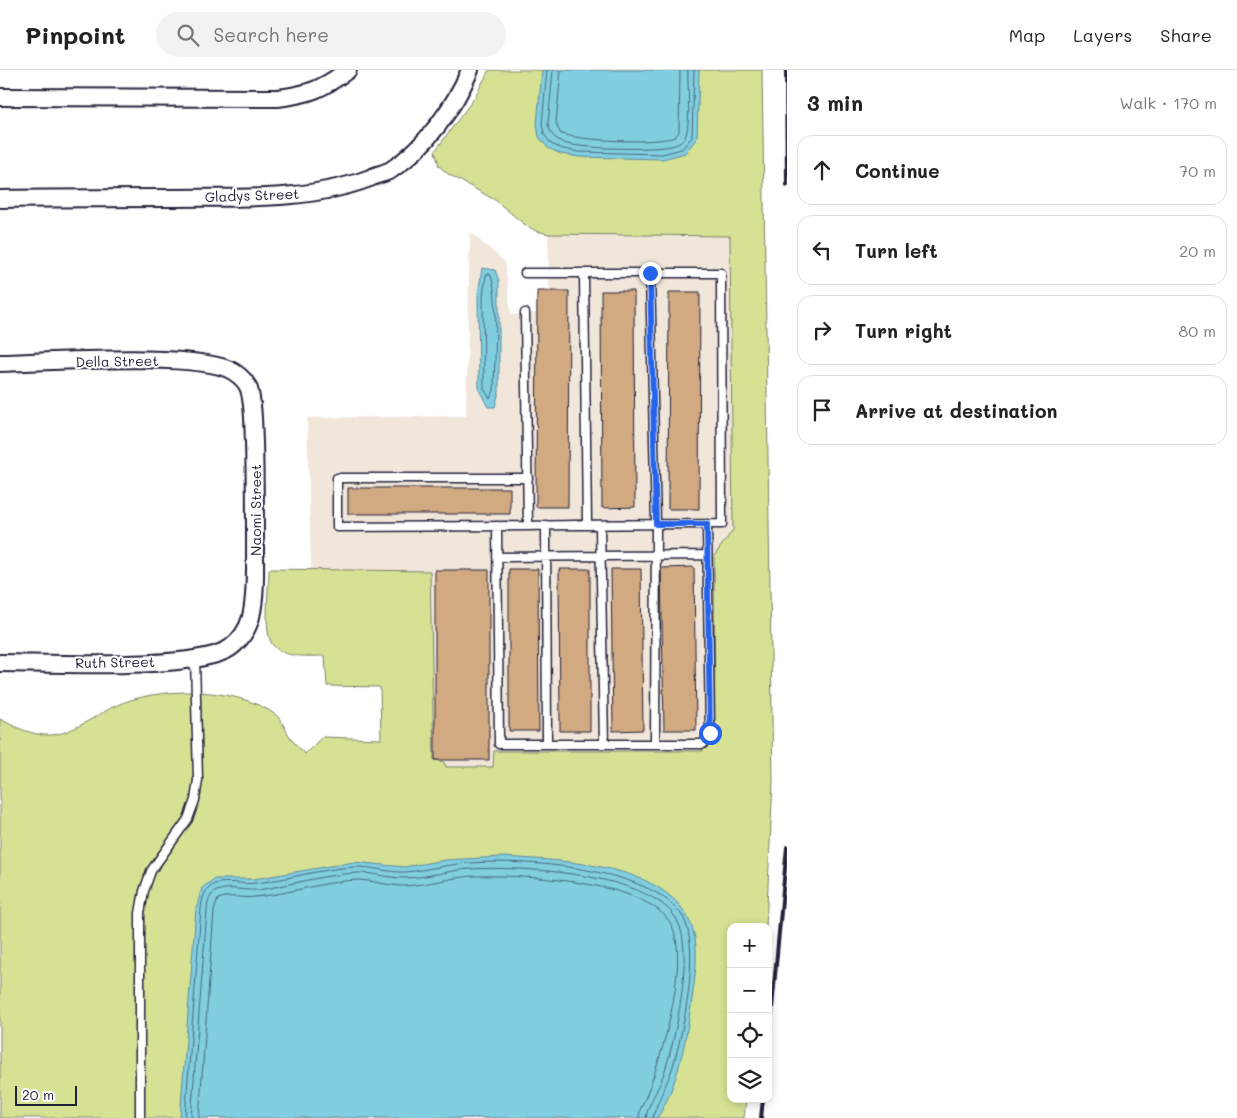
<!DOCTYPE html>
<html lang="en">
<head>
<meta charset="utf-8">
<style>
	body { margin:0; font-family:Mali,sans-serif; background:#f2f2f2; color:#222 }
	.controls { position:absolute; right:15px; bottom:15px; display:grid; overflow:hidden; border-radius:10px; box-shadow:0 2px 8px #0003 }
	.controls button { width:45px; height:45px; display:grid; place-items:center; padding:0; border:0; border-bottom:1px solid #e0e0e0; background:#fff; color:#222; font:25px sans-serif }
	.scale { position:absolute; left:15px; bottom:12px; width:62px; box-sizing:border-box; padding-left:5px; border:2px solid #22223b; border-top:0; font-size:14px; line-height:18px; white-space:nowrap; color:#22223b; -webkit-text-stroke:4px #fff; paint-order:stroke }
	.stop { position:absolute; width:15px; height:15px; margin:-11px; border:4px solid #2563eb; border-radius:50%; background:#fff }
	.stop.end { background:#2563eb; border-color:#fff; box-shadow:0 1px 5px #0008 }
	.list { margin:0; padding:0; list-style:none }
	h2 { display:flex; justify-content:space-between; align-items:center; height:65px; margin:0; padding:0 20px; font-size:21px }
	h2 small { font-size:16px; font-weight:400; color:#767676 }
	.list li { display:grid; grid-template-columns:32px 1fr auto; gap:15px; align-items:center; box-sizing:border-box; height:70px; margin:0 10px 10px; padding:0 10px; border:1px solid #e0e0e0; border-radius:15px }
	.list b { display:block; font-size:19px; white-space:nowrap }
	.list em { font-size:16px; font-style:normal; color:#767676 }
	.icon { flex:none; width:28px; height:28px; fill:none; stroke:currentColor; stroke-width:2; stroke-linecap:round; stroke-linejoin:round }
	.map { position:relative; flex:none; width:787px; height:1048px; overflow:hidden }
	header { display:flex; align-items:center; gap:30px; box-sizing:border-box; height:70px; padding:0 25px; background:#fff; border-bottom:1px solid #e0e0e0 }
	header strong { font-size:24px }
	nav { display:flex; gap:28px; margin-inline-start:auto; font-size:18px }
	.search { width:350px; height:45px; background:#f2f2f2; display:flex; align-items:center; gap:12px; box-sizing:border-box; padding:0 18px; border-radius:28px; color:#767676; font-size:19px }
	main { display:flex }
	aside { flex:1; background:#fff }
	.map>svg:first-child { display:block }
	.built { fill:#f1e6da }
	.green { fill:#d6e194; stroke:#7c8268 }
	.water { fill:#81cee0; stroke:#5b899e }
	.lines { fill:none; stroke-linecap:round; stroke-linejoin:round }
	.shore { stroke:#48677d; stroke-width:1 }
	.building { fill:#d1aa82; stroke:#22223b }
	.service-casing { stroke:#22223b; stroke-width:11 }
	.minor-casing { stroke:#22223b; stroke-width:20 }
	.service { stroke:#fff; stroke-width:8 }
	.minor { stroke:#fff; stroke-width:16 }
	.rail { stroke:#22223b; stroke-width:4 }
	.route { stroke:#2563eb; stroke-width:6 }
	.labels { text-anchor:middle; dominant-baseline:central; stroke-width:4; stroke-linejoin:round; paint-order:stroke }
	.street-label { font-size:14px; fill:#22223b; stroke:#fff }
</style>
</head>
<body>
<header>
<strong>Pinpoint</strong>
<div class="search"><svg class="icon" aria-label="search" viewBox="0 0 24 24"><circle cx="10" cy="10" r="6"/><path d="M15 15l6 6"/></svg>Search here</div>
<nav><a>Map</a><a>Layers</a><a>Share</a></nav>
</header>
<main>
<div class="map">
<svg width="787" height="1048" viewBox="0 0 787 1048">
	<rect width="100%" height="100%" fill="#fff"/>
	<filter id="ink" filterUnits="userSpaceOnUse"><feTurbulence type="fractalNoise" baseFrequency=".02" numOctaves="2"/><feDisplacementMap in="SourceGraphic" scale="10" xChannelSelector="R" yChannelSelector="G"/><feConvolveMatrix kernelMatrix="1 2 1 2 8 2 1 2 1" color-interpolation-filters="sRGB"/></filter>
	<g filter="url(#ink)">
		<path class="built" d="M548,153L731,154L740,728L427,735V528L312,534L307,348L466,346L470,162L505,192L511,245L536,243L537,221L549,220Z"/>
		<path class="green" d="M489,0H762L773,711L766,857H731V1029H746L744,1048H0V649C15,657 33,666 50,665C70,665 96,645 115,636C158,616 237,616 276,645C282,650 286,661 290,667C294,673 300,679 305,684L322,667L381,669L380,617L327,616L325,586C309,586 283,589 272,574C263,561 269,516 269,499L430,501L434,690L444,692L446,697H493L494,681H702L715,659L714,486L733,460L730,166L549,164L536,161L524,154L495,130L448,104L439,96L435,81L475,27Z"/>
		<path class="water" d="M542,0H699L697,68L685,83L663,89L579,87L561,84L548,78L539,67L537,54Z
			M482,198L495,200L499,211V322L495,337H488L479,320L478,225Z
			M503,787C562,791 672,792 693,860C700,883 694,913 691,936C685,973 678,1016 657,1048H180L196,839L202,818L214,809H254L354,792L404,797L445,790Z"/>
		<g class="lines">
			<path class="shore" d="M547,0L542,54L544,64L551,74L563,79L579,82L662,84L682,79L692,67L694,0
				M553,0L548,54C550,63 554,69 564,73C580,79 654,80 671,76C676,75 681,73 684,69C692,56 687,16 688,0
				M561,0L556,53L560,63C577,71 657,74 675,67L679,62L680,0
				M490,204C500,220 494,298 494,321L490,328L484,319L483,226L486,205Z
				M185,1048L201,839C202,829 204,819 215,814C227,810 243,815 256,813C289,809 321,799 353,797C371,796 388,803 406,802C428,800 448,794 470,793C523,789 653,797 683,847C701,878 683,965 672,999C668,1011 654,1039 653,1048
				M191,1048L207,840C208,832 209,824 217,821C228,816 245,821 258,820C290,815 323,805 355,803C372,802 387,808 404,808C426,808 449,800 471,799C521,796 651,803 677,850C695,882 675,972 663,1006C659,1019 647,1035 646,1048
				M199,1048L214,841L218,829C229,824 244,829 255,827C289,824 322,812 356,810C372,810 388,816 404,816C428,815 451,807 475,806C522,805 646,810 671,854C692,891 658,1003 640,1040L639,1048"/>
		</g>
		<path class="building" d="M537,221H569L568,437H536Z
			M601,221H634L635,437L602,438Z
			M669,222H700L699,439H668Z
			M348,418H510V444H348Z
			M694,497L696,660H664L661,498Z
			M509,499H538L539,661H509Z
			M559,499H590V661H560Z
			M611,499H641L643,660L613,661Z
			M435,500H489V690H435Z"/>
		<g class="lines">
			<defs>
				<path id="service" d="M525,203H584
					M650,203L656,454L655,674
					M525,243L528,456L337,457V408H528
					M546,455L547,674
					M600,455L604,674
					M497,456L499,674H703L710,663L707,454
					M528,456C593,454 657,454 722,454L721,203H584L587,455
					M497,487L707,485
					M140,1048V843L144,821L151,801L188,749L195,730L198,710L195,588"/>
				<path id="minor" d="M0,27L278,28C310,24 322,19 348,0
					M0,129C57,128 114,128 171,128C237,127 307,132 370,108C376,105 385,103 391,100C426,77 454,38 470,0
					M0,293C45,292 202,281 234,302C240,306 247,313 249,319C254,336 253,355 254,372C255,408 255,443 255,479C255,501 256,525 251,547C248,559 240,571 230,578C197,601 46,593 0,593"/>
			</defs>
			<use href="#service" class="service-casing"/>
			<use href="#minor" class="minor-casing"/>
			<use href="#service" class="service"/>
			<use href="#minor" class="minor"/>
			<path class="rail" d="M786,0L787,115
				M768,980L787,777
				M761,1048L763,1029"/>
		</g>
	</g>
	<g class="lines" filter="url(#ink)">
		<path class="route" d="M650,203L656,454H707L710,663"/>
	</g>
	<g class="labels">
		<g class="street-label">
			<text transform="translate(252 125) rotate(-2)">Gladys Street</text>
			<text transform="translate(117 291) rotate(-1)">Della Street</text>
			<text transform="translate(255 440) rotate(-90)">Naomi Street</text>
			<text transform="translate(115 592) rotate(-1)">Ruth Street</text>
		</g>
	</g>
</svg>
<div class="controls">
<button>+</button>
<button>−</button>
<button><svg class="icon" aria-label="locate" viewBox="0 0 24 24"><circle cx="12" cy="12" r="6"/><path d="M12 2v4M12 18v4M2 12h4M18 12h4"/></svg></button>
<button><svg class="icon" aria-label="layers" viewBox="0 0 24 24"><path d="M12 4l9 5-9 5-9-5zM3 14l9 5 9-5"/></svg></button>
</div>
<div class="scale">20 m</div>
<div class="stop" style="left:710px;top:663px"></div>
<div class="stop end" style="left:650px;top:203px"></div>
</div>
<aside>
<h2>3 min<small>Walk · 170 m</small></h2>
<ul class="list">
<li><svg class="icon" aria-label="ahead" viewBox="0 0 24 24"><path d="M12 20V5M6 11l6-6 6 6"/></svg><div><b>Continue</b></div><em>70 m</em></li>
<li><svg class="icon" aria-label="left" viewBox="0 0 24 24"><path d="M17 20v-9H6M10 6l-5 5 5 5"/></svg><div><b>Turn left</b></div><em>20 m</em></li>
<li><svg class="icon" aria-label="right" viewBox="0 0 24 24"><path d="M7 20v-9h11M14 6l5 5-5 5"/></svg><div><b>Turn right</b></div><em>80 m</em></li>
<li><svg class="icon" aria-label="arrive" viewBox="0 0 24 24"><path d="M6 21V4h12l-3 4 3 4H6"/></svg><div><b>Arrive at destination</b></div></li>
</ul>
</aside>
</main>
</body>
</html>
